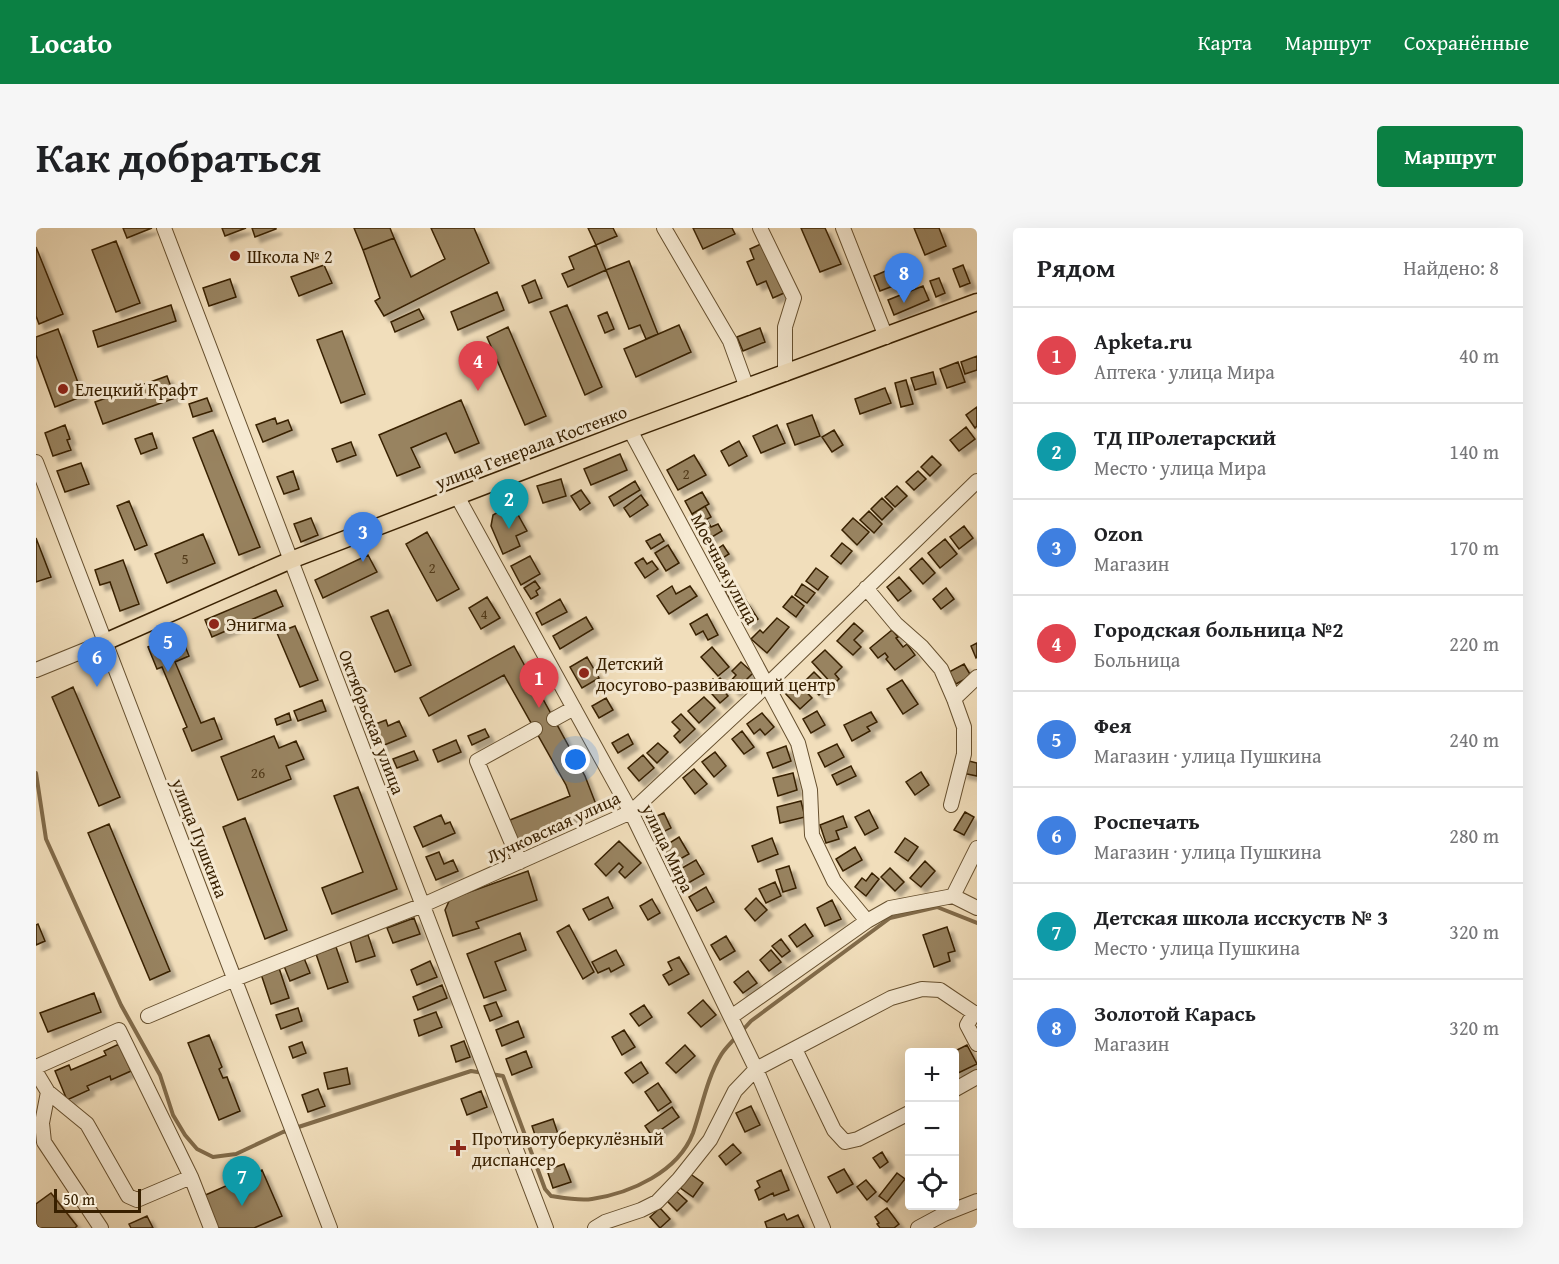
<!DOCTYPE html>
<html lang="ru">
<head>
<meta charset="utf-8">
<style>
	body { margin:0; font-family:"Gentium Book Plus",serif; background:#f6f6f6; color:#202124 }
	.controls { position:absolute; right:18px; bottom:18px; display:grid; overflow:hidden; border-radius:6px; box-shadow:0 6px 24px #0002 }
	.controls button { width:54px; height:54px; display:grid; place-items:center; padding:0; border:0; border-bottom:2px solid #e0e0e0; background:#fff; color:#202124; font:30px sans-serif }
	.scale { position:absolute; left:18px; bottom:15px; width:87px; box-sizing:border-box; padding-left:6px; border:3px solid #382000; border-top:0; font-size:16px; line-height:21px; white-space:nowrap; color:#382000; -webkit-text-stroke:4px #f6ead3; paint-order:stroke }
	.you { position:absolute; left:540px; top:532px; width:21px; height:21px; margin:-15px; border:4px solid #fff; border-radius:50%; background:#1a73e8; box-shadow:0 0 0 9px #1a73e833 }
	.badge { display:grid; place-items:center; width:39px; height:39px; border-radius:50%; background:#0b8043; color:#fff; font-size:20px; font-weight:700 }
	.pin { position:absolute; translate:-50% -50px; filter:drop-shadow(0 2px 3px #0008) }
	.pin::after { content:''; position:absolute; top:32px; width:21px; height:18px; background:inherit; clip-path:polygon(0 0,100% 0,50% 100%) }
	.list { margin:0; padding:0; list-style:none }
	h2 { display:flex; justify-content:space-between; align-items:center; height:78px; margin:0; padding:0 24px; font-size:26px }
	h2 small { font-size:20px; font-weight:400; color:#757577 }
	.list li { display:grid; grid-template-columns:39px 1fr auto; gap:18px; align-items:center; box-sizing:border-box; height:96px; padding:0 24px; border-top:2px solid #e0e0e0 }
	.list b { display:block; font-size:22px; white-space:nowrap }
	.list p { margin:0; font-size:20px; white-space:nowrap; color:#757577 }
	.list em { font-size:20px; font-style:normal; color:#757577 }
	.icon { flex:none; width:33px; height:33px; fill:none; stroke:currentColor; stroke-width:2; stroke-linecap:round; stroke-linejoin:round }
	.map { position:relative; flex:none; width:941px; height:1000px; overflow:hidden; border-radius:6px }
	header { display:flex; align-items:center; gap:36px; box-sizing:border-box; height:84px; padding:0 30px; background:#0b8043; color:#fff }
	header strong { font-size:28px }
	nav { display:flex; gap:33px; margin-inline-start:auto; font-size:21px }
	.intro { display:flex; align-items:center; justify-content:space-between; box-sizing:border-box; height:144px; padding:0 36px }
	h1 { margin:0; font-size:42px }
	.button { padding:15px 27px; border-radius:6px; background:#0b8043; color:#fff; font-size:21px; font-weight:700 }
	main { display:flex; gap:36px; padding:0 36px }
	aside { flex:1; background:#fff; border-radius:6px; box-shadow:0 6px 24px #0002 }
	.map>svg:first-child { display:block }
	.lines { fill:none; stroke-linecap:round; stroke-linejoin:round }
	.stream { stroke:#816b4a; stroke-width:4 }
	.building { fill:#988361; stroke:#382000; stroke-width:1.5; filter:url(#shadow) }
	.minor-casing { stroke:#66502f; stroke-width:16 }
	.major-casing { stroke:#382000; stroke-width:19 }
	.minor { stroke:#f6ead3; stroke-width:14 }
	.major { stroke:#f1debb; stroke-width:16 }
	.poi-dot { fill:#8f2418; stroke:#f6ead3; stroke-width:2 }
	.labels { text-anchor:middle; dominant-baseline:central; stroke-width:6; stroke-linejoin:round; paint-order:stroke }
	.number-label { font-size:15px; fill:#503918 }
	.poi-label { font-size:18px; fill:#382000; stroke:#f6ead3; text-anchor:start }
	.street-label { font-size:18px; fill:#382000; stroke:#f6ead3 }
</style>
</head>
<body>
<header>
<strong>Locato</strong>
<nav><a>Карта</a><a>Маршрут</a><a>Сохранённые</a></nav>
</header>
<div class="intro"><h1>Как добраться</h1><a class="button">Маршрут</a></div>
<main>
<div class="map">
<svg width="941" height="1000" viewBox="0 0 941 1000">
	<defs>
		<filter id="shadow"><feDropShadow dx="5.5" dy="5.5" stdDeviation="1.5" flood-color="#0004"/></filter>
	</defs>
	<rect width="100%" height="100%" fill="#f1debb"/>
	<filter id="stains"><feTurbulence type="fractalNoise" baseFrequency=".00333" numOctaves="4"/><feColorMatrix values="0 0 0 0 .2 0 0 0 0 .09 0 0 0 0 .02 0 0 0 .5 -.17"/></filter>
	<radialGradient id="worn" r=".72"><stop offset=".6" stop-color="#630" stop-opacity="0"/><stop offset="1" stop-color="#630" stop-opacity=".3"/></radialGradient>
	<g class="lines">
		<path class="stream" d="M0,545L10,611L85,777L124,847L137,887L149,907L161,921L177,929L200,926L247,904L435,843L448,845
			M705,804L715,793L854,690L901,679L941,695
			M455,846L467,848L509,961L515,968C528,970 543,973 556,971C595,965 642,944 657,905C666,879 671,850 685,827C689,820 695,815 700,809"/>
	</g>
	<path class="building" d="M87,0H116L91,10Z
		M186,0H210L189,8Z
		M216,0H240V1L219,9Z
		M318,0H354L358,10L327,22Z
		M395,0H438L453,35L348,88L339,73L344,70L327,22L358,10L375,49L409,31Z
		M552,0H577L581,8L560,17Z
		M657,0H696L699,6L667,21Z
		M765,0H789L805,36L784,44Z
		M878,0H903L910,18L889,27Z
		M80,13L104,75L80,84L56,22Z
		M727,15L748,65L737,70L730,53L721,57L711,34L718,31L714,21Z
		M560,17L570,42L532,59L526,46L538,41L533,29Z
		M0,19L27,86L3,96L0,88Z
		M593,33L622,106L610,111L604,97L593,101L570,42Z
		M288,37L296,55L263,68L255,49Z
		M927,37L934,55L924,59L917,41Z
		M859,39L865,55L844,63L838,48Z
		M903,50L909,65L900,69L894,53Z
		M194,51L200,69L173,78L167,60Z
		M499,52L506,70L493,75L486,58Z
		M887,58L893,72L858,87L852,72Z
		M461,64L468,82L422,102L415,84Z
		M135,77L140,93L62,119L57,103Z
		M531,77L566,159L549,167L514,84Z
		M383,81L388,91L359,104L355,94Z
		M571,84L578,101L569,105L562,88Z
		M643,97L655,124L600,149L588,121Z
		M472,99L510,188L489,197L451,109Z
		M724,100L729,114L707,123L701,109Z
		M22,101L47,168L19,179L0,127V109Z
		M306,103L329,166L305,175L281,112Z
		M941,128V142L929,146L925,134Z
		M922,134L929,154L911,160L904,141Z
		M897,144L900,156L879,162L875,150Z
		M131,148L139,170L67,196L59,174Z
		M870,152L877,176L865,179L859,155Z
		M849,160L855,175L824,186L819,171Z
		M171,170L176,183L157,189L153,176Z
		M425,172L443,215L419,225L410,205L375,220L384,239L361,248L343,207Z
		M941,179V198L939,200L930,187Z
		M776,187L784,208L759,217L751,196Z
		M239,190L241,196L252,192L256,202L227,214L220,197Z
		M29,197L34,211L31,212L35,222L17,228L9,205Z
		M741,197L749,215L725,225L717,208Z
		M930,199L939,211L923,223L914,212Z
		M177,202L224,319L203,327L157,210Z
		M798,202L807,217L796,224L786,209Z
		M116,205L121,220L105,226L99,211Z
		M703,213L711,228L693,238L685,223Z
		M315,214L320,227L301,234L296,221Z
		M584,226L591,242L555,257L548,241Z
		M658,227L670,247L642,262L631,242Z
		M896,228L905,237L894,248L885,239Z
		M45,235L53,256L29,264L21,243Z
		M257,243L263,261L248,266L241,249Z
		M882,243L890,251L878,262L870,254Z
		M525,251L530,268L507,275L501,258Z
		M599,253L604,262L578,278L573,269Z
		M861,258L871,268L859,279L849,269Z
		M545,262L554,275L544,282L535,268Z
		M666,264L673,276L656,286L649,273Z
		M605,267L612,277L594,289L588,280Z
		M846,270L857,281L846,292L835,281Z
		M93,273L111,317L99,322L81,278Z
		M476,276L491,303L480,308L484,318L467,326L455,298L457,287Z
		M669,278L675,289L662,296L656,286Z
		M833,283L846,296L838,305L824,292Z
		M275,290L282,307L265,314L258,296Z
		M817,290L833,304L821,317L806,302Z
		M672,294L675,299L682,296L686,303L671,312L663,300Z
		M928,298L937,310L923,321L914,309Z
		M391,304L423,361L401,373L370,316Z
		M167,306L179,335L131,355L119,326Z
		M624,306L628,313L615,321L610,313Z
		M0,310L15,349L0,354Z
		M909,311L921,326L904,340L892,325Z
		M806,315L816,323L805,336L795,328Z
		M632,317L643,335L630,343L619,325Z
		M687,317L693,326L682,333L677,324Z
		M332,327L341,344L287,370L279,352Z
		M494,328L504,346L485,357L475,338Z
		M607,330L611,336L616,333L622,341L609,350L599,335Z
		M886,330L899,345L887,356L874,341Z
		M87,332L103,376L84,383L74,354L64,357L59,342Z
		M780,340L792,349L782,362L770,353Z
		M863,349L875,363L862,373L851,359Z
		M695,351L703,364L693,370L685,357Z
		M499,353L504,360L500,363L502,367L495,371L488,360Z
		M766,356L779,365L771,375L759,367Z
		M636,358L640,366L654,358L661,368L633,386L621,368Z
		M910,360L918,371L905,381L897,371Z
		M240,362L247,378L176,409L169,392Z
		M756,368L768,378L760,389L747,379Z
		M451,369L464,390L445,401L433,380Z
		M524,371L531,384L506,397L500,385Z
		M709,371L722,391L713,397L699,377Z
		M352,382L375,437L359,444L335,389Z
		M671,386L682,407L672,412L667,403L660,407L654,396Z
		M550,389L557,401L524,421L517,408Z
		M741,390L753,399L731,425L715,411L724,402L727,405Z
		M818,395L827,403L818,412L825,419L817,427L801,413Z
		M259,398L282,452L264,459L241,405Z
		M856,402L862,409L860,410L867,419L871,416L879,427L859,442L850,431L852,429L849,425L842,430L834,420Z
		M144,405L153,428L139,434L165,495L178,490L186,511L156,523L147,501L151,499L126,439L121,441L112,419Z
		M941,415V429L940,430L935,418Z
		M478,418L549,548L561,579L481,614L474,592L534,568L530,557L468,447L393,488L384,470Z
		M676,419L693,439L682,448L665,429Z
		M789,422L806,439L799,446L803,451L797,457L776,434Z
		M551,429L563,450L546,460L534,439Z
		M705,434L717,445L699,463L692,456L700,447L696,443Z
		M928,436L935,448L920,456L913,444Z
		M778,444L792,458L783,467L769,453Z
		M684,450L690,457L686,461L692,468L684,475L669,458L677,451L680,454Z
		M866,452L882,476L867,486L851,461Z
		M760,453L776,470L764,481L748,464Z
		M37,459L84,569L63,578L16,469Z
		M668,469L679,480L663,495L652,483Z
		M570,470L577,482L563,490L556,478Z
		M286,472L290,483L262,493L258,483Z
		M781,483L789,497L775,505L767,491Z
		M835,484L841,494L831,499L834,503L816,513L808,497Z
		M253,485L255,492L241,497L239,491Z
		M726,485L738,499L729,507L724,501L718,506L711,496Z
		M645,486L659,501L644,515L638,508L644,502L636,494Z
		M350,492L352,498L363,493L370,508L346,518L337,497Z
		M449,501L453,509L436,517L432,508Z
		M706,503L718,519L708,526L696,511Z
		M592,506L597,516L582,525L576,515Z
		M238,508L243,520L260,513L268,531L250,538L255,551L202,572L185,529Z
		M420,512L425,524L402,534L397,522Z
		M622,515L632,524L621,535L611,525Z
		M801,516L808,529L789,539L782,525Z
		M750,518L755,533L737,540L731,525Z
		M378,523L382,532L361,540L357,531Z
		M679,524L690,538L678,549L666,534Z
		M607,527L618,540L603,553L592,540Z
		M929,532L941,535V548L926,545Z
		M815,538L820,548L801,557L796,547Z
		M658,541L671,556L659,566L647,550Z
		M885,544L893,557L879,567L870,554Z
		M757,545L761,562L742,568L737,550Z
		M322,559L361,661L296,686L286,660L327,644L298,568Z
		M765,573L769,589L744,595L741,579Z
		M833,582L842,600L829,607L819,589Z
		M929,584L938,589L928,607L918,602Z
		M628,585L635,600L621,607L614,591Z
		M405,587L409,596L414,594L419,605L387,619L378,599Z
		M807,588L811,599L800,603L803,611L790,615L784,597Z
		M209,590L251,702L229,711L187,599Z
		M73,596L134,743L114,752L52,605Z
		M643,609L653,626L637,635L627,619Z
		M736,610L742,626L722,634L716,618Z
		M869,610L882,619L872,633L859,624Z
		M583,613L605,635L589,650L583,644L587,639L583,635L570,648L559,636Z
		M819,619L826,632L807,643L800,631Z
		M403,624L408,636L417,632L422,643L400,652L390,629Z
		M660,632L668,646L647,658L639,644Z
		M889,633L899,643L885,659L874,650Z
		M753,638L760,660L747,664L740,642Z
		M854,640L868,654L859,663L845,649Z
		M492,643L501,672L440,694L443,700L417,708L409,682L414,671Z
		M836,645L843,651L830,668L819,659L826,650L830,653Z
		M739,654L745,668L730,675L723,661Z
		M670,659L678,674L661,683L653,669Z
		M572,669L577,680L553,692L547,681Z
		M720,670L731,682L719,693L709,681Z
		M616,671L624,685L612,692L604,678Z
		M796,672L805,691L789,698L781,680Z
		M378,690L384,706L357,715L351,700Z
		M2,696L9,713L0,717V697Z
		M769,696L777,708L761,719L753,708Z
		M533,697L558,744L547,751L521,704Z
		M911,699L919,723L912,725L914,733L898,739L887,707Z
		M484,705L490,722L459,734L470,762L448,770L431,726Z
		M332,707L339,728L320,734L314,713Z
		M690,708L699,723L684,732L675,717Z
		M745,711L754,723L746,729L736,718Z
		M300,719L312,754L292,761L280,726Z
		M580,722L588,737L575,744L573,740L562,745L556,734Z
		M735,722L745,734L733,743L724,732Z
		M643,729L653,746L633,757L627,747L636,742L632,734Z
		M268,730L274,745L254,753L248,738Z
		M394,733L401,749L381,757L375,742Z
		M243,740L253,770L235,776L225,746Z
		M712,743L721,755L707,765L698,754Z
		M406,757L411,770L382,782L377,769Z
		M58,765L65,784L12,804L4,785Z
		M667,772L680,787L665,799L652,785Z
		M460,774L466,788L454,793L448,778Z
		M608,777L616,789L603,798L594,786Z
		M262,780L266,793L245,801L240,787Z
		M400,784L406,799L383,808L378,792Z
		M482,793L488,809L466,818L460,802Z
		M588,802L599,819L586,827L576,809Z
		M173,807L186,839L183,841L187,850L191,849L204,883L183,892L152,815Z
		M428,813L434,829L420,834L415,818Z
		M266,814L270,825L257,830L253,819Z
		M83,816L95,843L75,852L74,848L51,858L53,862L31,872L19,843L33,837L35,842L70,827L68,823Z
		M649,817L659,828L640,845L630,835Z
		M931,817L941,836L918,847V824H917Z
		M490,823L496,839L476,847L470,831Z
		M605,834L612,845L597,855L589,845Z
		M311,840L314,856L292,861L288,845Z
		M622,855L635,874L622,883L609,864Z
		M282,861L289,878L272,884L266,867Z
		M445,863L451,879L431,887L425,871Z
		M715,878L724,897L709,904L700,885Z
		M636,879L643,889L616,908L609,898Z
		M517,891L523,909L502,916L496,898Z
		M697,916L705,925L690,937L683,928Z
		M846,924L852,934L844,940L837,930Z
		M528,936L535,954L517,960L511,942Z
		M808,941L817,956L801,965L792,949Z
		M226,942L246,988L218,1000H179L165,969Z
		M745,942L753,962L738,968L737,965L723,972L719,962L724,959L721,953Z
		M653,945L667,955L657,969L643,959Z
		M861,945L869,951L851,974L843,968Z
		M830,952L840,964L831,972L821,959Z
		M640,963L651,973L641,983L631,973Z
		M15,965L41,998L39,1000H3L0,996V976Z
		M624,980L634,991L624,1000L614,989Z
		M851,980L863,996L858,1000H844L841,996L843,995L839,989Z
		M748,986L751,992L762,987L768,1000H731L729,994Z
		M111,988L117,1000H95L93,996Z"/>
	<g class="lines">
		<defs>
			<path id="minor" d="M128,0L510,1000
				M628,0L694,113L711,160
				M724,0L758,70L749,99V146
				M807,0L850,109
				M594,202L762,515L774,562L776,607L798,653L831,693
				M0,234L294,1000
				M421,268L595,584L720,841L787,1000
				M830,360L860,396L886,419L905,441L918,471L928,499V526L915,577
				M0,442L69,414
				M918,471L941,449
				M518,491L538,480
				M484,634L441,533L499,501
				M917,668L941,620
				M938,785L931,797L941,816
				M112,788L199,751L387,677L595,584L731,457L941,253
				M695,789L831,693L854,680L917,668L941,680
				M759,821L798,902L809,914L822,911L873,885
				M0,839L83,802L155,949L175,1000
				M0,844L12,864L51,896L92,968L101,972L155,949
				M918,862L941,849
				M12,864L6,895L8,914L65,1000
				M559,1000L569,994L605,982L621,974L643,951L674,912L699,863L720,841L855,770L886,761L904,762L938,785H941
				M882,1000L908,986L941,973"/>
			<path id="major" d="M69,414L255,332L594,202L941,74"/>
		</defs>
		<use href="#minor" class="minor-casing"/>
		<use href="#major" class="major-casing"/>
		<use href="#minor" class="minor"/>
		<use href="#major" class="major"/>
	</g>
	<g class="poi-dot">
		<circle cx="199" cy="28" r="6"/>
		<circle cx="27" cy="161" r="6"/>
		<circle cx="178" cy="396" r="6"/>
		<circle cx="548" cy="445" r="6"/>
		<path d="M419 911h6v6h6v6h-6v6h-6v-6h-6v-6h6z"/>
	</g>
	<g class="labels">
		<g class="number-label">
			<text x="650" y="245">2</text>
			<text x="149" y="330">5</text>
			<text x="396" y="339">2</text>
			<text x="448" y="385">4</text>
			<text x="222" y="544">26</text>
		</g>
		<g class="poi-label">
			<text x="211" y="28">Школа № 2</text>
			<text x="39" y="161">Елецкий Крафт</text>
			<text x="190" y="396">Энигма</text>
			<text x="560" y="435">Детский<tspan x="560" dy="21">досугово-развивающий центр</tspan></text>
			<text x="436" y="910">Противотуберкулёзный<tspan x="436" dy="21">диспансер</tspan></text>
		</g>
		<g class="street-label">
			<text transform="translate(495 219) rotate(-21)">улица Генерала Костенко</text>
			<text transform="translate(689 341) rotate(62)">Моечная улица</text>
			<text transform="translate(336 494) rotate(69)">Октябрьская улица</text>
			<text transform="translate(517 599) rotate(-25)">Лучковская улица</text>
			<text transform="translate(164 610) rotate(69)">улица Пушкина</text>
			<text transform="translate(632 620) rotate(64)">улица Мира</text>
		</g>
	</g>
	<rect width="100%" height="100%" filter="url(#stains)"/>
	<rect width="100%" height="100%" fill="url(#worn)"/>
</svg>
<div class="controls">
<button>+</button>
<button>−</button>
<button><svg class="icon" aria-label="locate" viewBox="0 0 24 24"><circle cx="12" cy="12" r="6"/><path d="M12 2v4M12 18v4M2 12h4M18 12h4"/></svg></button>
</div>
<div class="scale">50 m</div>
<div class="you"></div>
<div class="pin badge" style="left:503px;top:480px;background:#e0444e">1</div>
<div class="pin badge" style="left:473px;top:301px;background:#0f9aa8">2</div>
<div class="pin badge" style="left:327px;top:334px;background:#3f7fe0">3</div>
<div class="pin badge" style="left:442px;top:163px;background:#e0444e">4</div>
<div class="pin badge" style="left:132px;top:444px;background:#3f7fe0">5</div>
<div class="pin badge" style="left:61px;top:459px;background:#3f7fe0">6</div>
<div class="pin badge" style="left:206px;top:978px;background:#0f9aa8">7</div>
<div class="pin badge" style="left:868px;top:75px;background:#3f7fe0">8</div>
</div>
<aside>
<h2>Рядом<small>Найдено: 8</small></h2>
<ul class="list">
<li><span class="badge" style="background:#e0444e">1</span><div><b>Apketa.ru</b><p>Аптека · улица Мира</p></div><em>40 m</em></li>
<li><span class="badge" style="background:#0f9aa8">2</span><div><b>ТД ПРолетарский</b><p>Место · улица Мира</p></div><em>140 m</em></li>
<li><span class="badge" style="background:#3f7fe0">3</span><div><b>Ozon</b><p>Магазин</p></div><em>170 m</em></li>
<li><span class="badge" style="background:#e0444e">4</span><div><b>Городская больница №2</b><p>Больница</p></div><em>220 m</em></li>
<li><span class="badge" style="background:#3f7fe0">5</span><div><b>Фея</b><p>Магазин · улица Пушкина</p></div><em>240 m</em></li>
<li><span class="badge" style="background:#3f7fe0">6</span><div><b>Роспечать</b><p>Магазин · улица Пушкина</p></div><em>280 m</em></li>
<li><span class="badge" style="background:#0f9aa8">7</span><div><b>Детская школа исскуств № 3</b><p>Место · улица Пушкина</p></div><em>320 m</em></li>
<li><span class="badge" style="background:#3f7fe0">8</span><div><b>Золотой Карась</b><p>Магазин</p></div><em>320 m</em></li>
</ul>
</aside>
</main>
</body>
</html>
